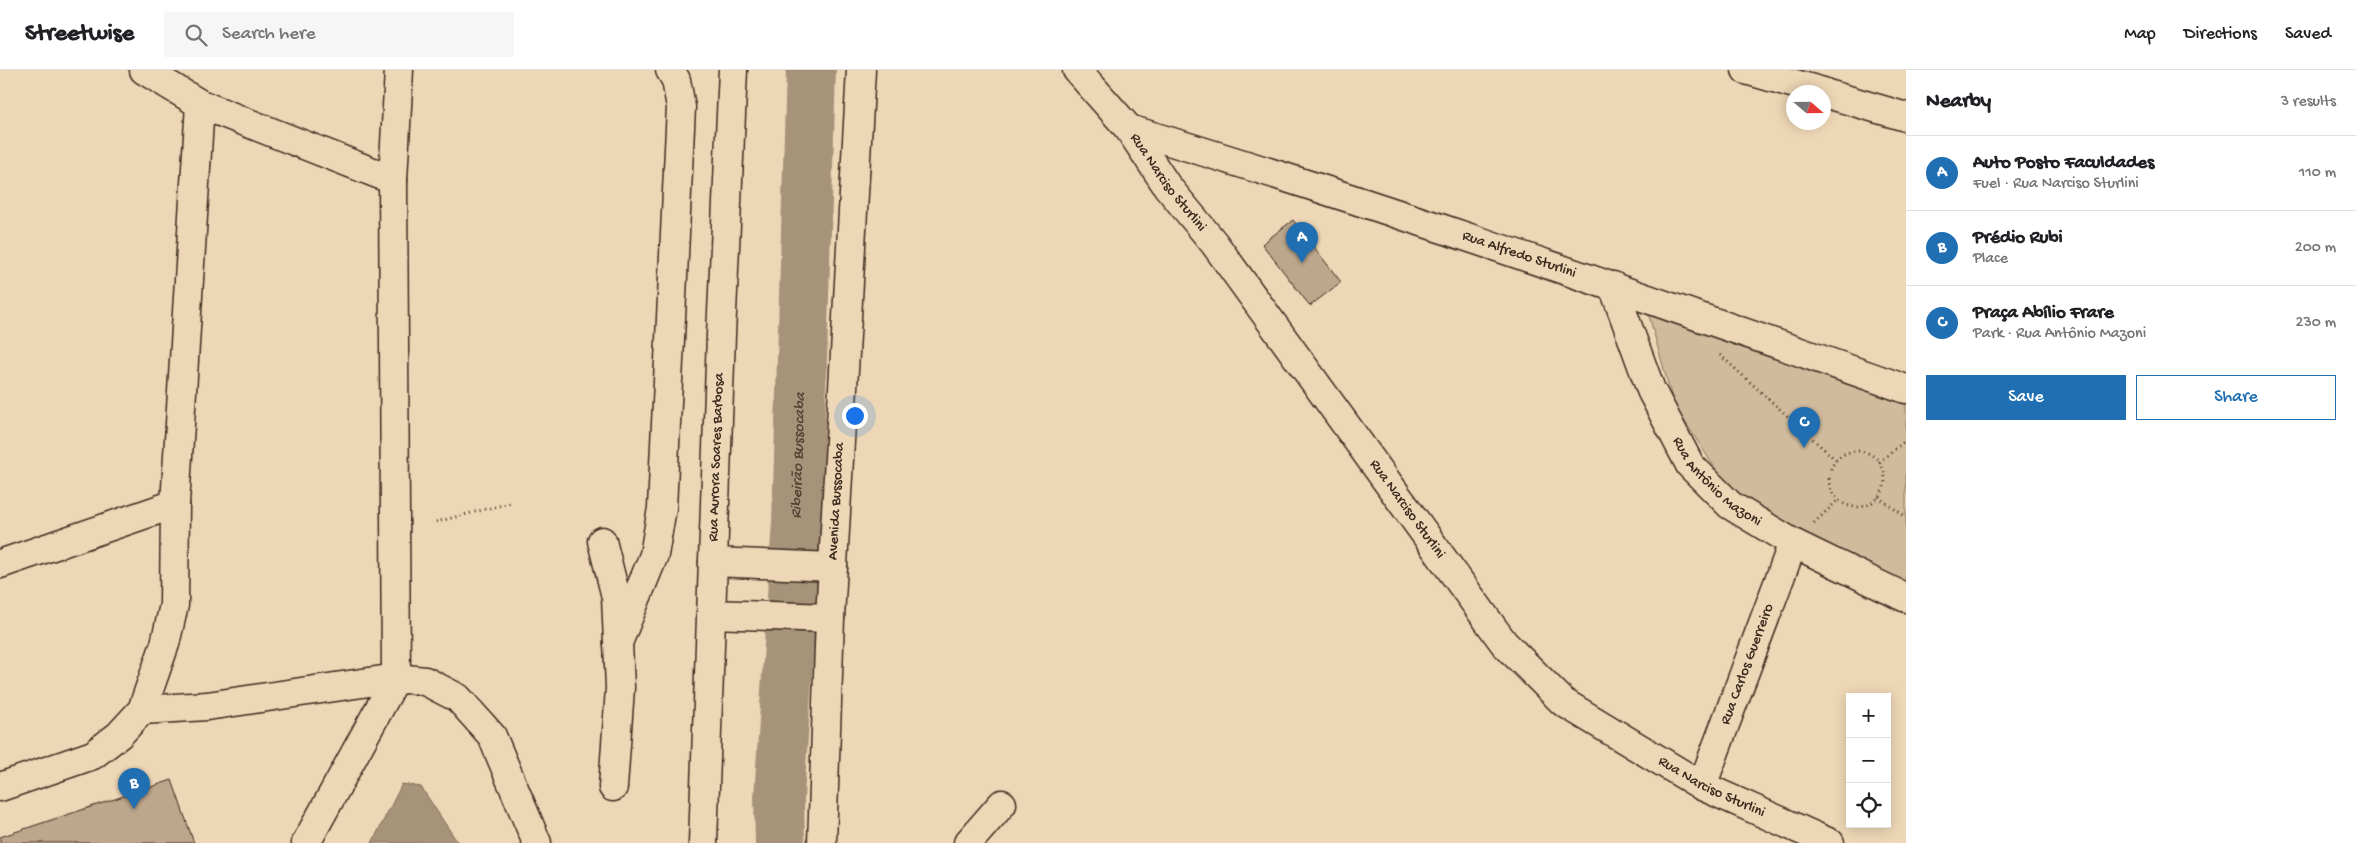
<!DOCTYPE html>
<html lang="en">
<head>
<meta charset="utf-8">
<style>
	body { margin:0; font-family:"Gochi Hand",sans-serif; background:#f6f6f6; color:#202124 }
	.controls { position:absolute; right:15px; bottom:15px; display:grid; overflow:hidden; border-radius:0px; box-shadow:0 2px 12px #0003 }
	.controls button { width:45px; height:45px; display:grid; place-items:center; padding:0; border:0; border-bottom:1px solid #e0e0e0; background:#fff; color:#202124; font:25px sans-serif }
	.compass { position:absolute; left:1786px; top:15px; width:45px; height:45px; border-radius:50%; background:#fff; box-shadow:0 2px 12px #0003; rotate:110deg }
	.you { position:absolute; left:854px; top:345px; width:18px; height:18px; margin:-12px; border:4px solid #fff; border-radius:50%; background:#1a73e8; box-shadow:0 0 0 8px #1a73e833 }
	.badge { display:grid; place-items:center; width:32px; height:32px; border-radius:50%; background:#1f6fb2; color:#fff; font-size:16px; font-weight:700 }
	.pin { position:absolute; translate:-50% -41px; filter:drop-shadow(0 1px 2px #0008) }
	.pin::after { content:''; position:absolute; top:26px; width:18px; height:15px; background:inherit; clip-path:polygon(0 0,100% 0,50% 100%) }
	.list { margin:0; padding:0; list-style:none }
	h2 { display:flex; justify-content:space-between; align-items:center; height:65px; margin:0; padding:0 20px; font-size:21px }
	h2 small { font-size:16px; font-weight:400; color:#757577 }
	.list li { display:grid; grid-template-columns:32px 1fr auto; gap:15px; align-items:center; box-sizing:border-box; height:75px; padding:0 20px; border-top:1px solid #e0e0e0 }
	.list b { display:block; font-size:19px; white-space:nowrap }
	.list p { margin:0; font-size:16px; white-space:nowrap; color:#757577 }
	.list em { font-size:16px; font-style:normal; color:#757577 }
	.actions { display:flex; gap:10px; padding:15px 20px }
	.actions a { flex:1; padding:11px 0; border:1px solid #1f6fb2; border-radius:0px; text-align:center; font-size:18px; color:#1f6fb2 }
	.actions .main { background:#1f6fb2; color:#fff }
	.icon { flex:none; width:28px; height:28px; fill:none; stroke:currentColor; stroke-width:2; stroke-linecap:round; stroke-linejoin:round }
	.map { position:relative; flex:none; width:1906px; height:773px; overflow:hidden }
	header { display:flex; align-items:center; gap:30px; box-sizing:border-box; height:70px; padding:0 25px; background:#fff; border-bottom:1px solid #e0e0e0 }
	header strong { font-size:24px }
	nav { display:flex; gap:28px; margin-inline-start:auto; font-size:18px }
	.search { width:350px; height:45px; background:#f6f6f6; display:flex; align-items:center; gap:12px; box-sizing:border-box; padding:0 18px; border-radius:0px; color:#757577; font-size:19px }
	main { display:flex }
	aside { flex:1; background:#fff }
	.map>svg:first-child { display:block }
	.green { fill:#d0bb9d; stroke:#86725e }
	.water { fill:#a7937a; stroke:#7c6955 }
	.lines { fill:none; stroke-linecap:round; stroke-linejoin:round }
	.river { stroke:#a7937a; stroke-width:50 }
	.building { fill:#bca68c; stroke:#3b2a1e }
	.minor-casing { stroke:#3b2a1e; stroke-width:31 }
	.major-casing { stroke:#3b2a1e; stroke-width:31 }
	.path { stroke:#3b2a1e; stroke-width:3; stroke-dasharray:1 4; stroke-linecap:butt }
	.minor { stroke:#eed7b6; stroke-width:28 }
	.major { stroke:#eed7b6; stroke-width:28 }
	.labels { text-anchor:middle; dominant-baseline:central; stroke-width:4; stroke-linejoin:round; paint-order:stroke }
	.street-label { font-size:15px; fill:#3b2a1e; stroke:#eed7b6 }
	.water-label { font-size:16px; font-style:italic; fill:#564435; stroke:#eed7b6 }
</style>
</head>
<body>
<header>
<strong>Streetwise</strong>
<div class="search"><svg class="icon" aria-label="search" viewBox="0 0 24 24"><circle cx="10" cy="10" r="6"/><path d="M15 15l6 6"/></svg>Search here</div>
<nav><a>Map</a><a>Directions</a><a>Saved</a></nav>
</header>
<main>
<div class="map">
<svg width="1906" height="773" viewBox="0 0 1906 773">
	<rect width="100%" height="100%" fill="#eed7b6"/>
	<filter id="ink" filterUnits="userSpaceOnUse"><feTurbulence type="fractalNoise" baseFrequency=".02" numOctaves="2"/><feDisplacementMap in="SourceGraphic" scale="10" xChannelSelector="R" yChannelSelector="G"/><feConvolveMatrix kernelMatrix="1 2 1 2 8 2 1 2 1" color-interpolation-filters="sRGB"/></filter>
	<g filter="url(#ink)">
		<path class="green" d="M1648,242L1906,329V515L1863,495L1730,421L1674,335Z"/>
		<path class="water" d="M402,714L421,717L458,773H372Z"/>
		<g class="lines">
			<path class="river" id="s1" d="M780,773L779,728L797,452L811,0"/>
		</g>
		<path class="building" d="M1293,150L1341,212L1310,236L1262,174Z
			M172,710L194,773H0V767Z"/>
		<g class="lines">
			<defs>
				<g id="minor">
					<path d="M144,0L200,34L393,110"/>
					<path d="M1746,0L1823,22"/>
					<path d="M1824,23L1906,47"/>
					<path id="s2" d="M1129,59C1390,137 1648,229 1906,319"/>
					<path id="s3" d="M1613,216L1651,320L1690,395L1730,435L1793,473L1906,528"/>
					<path d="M602,471L616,527L620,618L613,717"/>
					<path d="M0,494L175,434"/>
					<path d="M618,573L654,485L662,438L681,37L676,10L670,0"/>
					<path d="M142,640L207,636L396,608L425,611L458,628L492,666L537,773"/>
					<path id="s4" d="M1702,716L1793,473"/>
					<path d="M0,717L93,685L119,665L142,640L165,574L174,535L175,434L200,34"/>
					<path d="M306,773L396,608L393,110L399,0"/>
					<path d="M968,773L1002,734"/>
				</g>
				<g id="major">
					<path id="s5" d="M1077,0L1129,59L1167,116L1214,173L1504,573L1563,632L1702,716L1830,773"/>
					<path d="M713,492L833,497"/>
					<path d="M711,544L830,548"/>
					<path id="s6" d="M703,773L721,265L733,0"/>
					<path id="s7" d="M822,773L830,548L861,0"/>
				</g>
			</defs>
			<use href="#minor" class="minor-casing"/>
			<use href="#major" class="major-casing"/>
			<path class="path" d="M1720,285L1836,390
				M1829 409a28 28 0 1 1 56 0a28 28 0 1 1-56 0Z
				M1879,392L1906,370
				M1878,427L1906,447
				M436,452L510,433
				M1814,453L1838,430"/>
			<use href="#minor" class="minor"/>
			<use href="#major" class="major"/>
		</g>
	</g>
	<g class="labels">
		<g class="street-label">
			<text stroke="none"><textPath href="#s5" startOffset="145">Rua Narciso Sturlini</textPath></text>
			<text stroke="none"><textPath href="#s2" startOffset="410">Rua Alfredo Sturlini</textPath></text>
			<text stroke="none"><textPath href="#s6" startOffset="386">Rua Aurora Soares Barbosa</textPath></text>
			<text stroke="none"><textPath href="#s3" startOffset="226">Rua Antônio Mazoni</textPath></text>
			<text stroke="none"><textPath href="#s7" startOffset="342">Avenida Bussocaba</textPath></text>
			<text stroke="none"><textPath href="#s5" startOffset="550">Rua Narciso Sturlini</textPath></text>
			<text stroke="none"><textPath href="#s4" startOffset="130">Rua Carlos Guerreiro</textPath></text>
			<text stroke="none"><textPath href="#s5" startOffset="970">Rua Narciso Sturlini</textPath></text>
		</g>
		<g class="water-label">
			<text stroke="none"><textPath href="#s1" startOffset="388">Ribeirão Bussocaba</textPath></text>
		</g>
	</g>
</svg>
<div class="controls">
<button>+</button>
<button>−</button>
<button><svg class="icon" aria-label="locate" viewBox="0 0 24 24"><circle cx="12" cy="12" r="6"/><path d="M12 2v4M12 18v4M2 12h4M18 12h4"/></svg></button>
</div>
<svg class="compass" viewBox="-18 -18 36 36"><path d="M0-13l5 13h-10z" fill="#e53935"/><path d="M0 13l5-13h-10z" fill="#757577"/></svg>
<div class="you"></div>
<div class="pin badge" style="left:1302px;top:193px">A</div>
<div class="pin badge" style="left:134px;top:739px">B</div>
<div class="pin badge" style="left:1804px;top:378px">C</div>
</div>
<aside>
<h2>Nearby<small>3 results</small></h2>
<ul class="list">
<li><span class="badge">A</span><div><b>Auto Posto Faculdades</b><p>Fuel · Rua Narciso Sturlini</p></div><em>110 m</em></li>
<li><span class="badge">B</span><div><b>Prédio Rubi</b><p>Place</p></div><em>200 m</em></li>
<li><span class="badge">C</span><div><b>Praça Abílio Frare</b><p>Park · Rua Antônio Mazoni</p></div><em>230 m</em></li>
</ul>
<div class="actions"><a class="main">Save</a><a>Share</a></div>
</aside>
</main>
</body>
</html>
